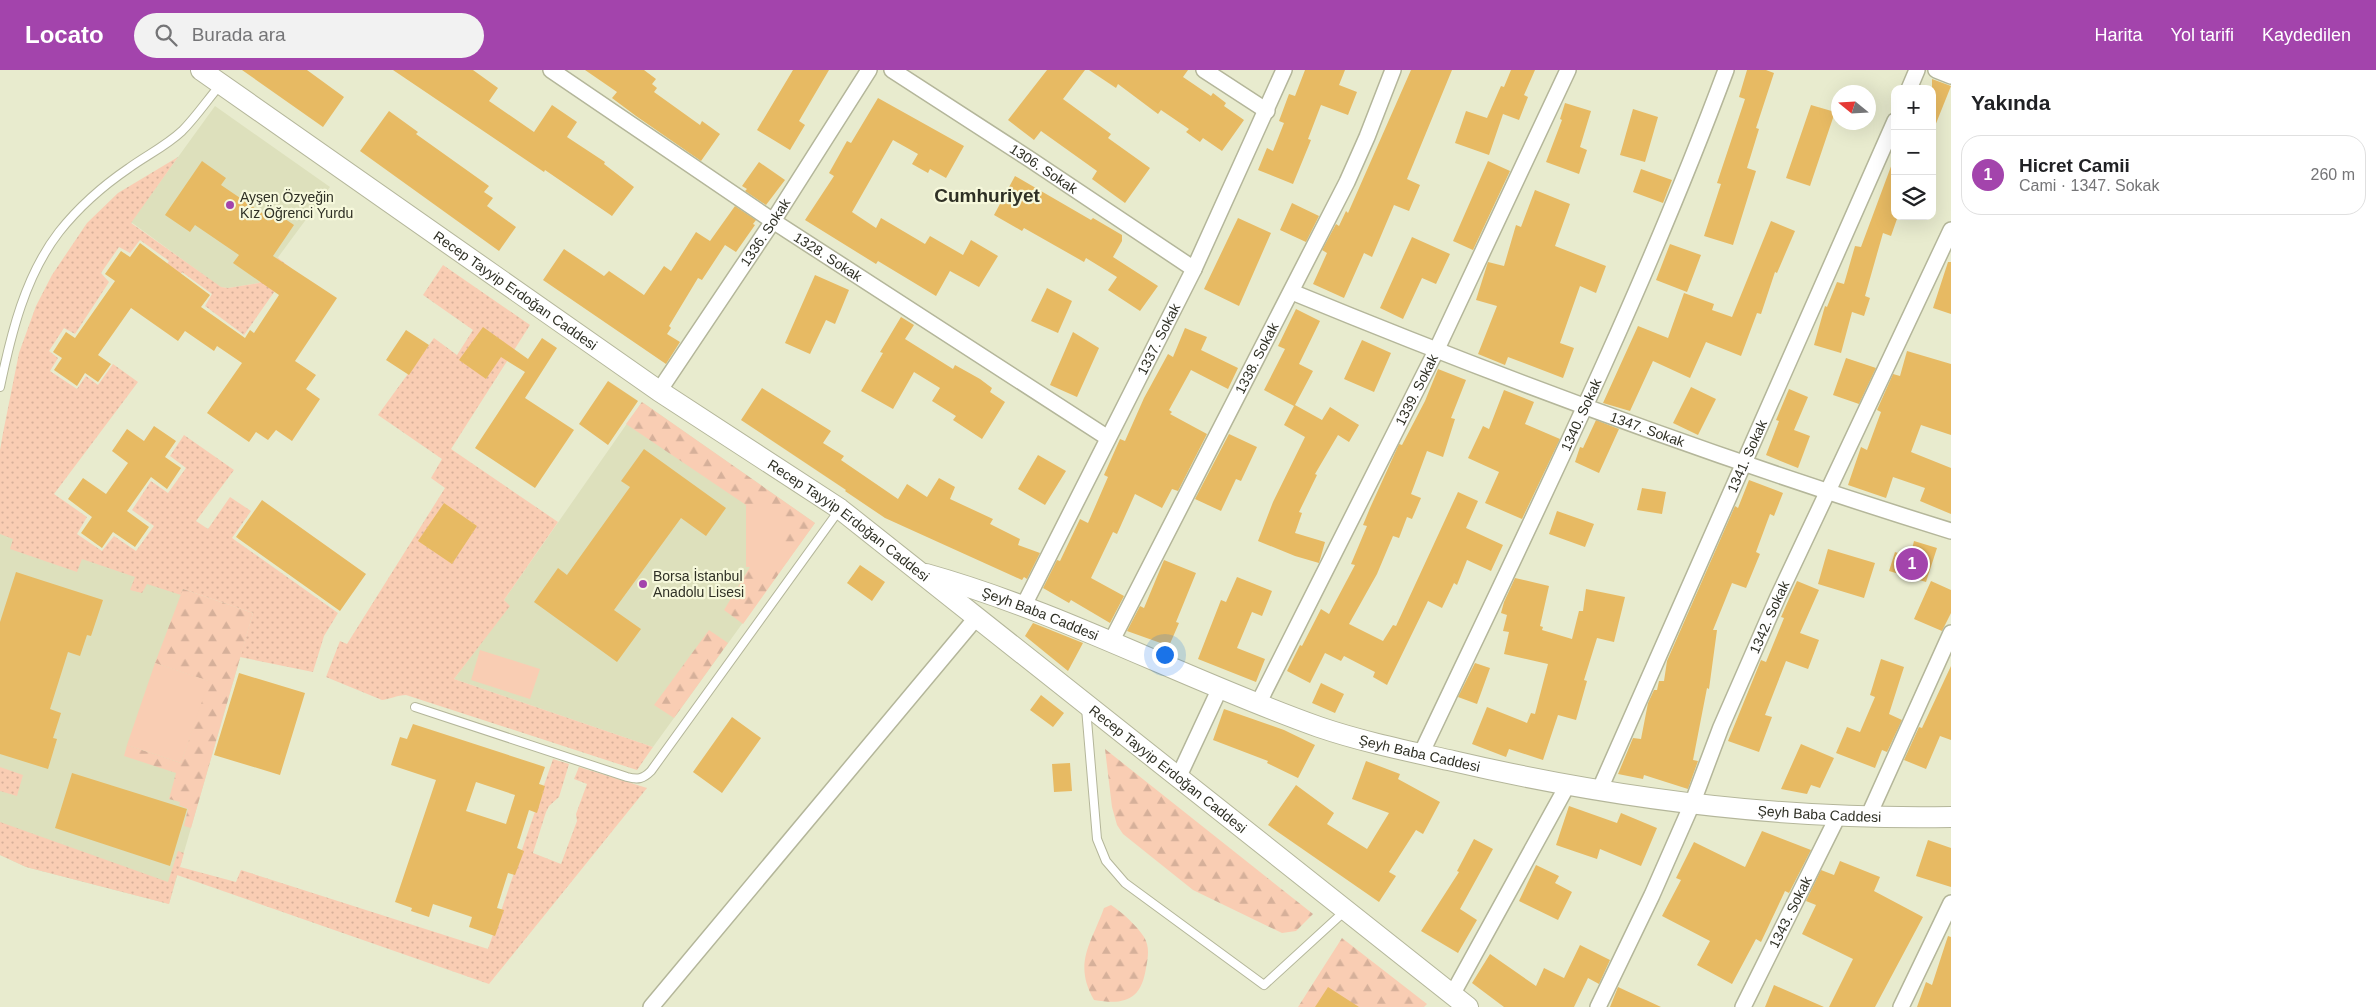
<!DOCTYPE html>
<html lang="tr">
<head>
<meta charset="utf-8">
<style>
	body { margin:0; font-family:Helvetica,sans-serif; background:#f2f2f2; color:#202124 }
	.controls { position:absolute; right:15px; top:15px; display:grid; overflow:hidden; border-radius:10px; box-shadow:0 5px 20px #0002 }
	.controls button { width:45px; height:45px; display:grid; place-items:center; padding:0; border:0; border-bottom:1px solid #e0e0e0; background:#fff; color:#202124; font:25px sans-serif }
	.compass { position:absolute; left:1831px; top:15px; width:45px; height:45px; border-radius:50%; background:#fff; box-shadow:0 5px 20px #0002; rotate:288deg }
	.you { position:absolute; left:1164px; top:584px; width:18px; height:18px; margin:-12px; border:4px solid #fff; border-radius:50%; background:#1a73e8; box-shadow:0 0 0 8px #1a73e833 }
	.badge { display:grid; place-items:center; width:32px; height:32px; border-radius:50%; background:#a344ac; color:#fff; font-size:16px; font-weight:700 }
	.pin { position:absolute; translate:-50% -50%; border:2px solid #fff; box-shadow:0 1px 5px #0006 }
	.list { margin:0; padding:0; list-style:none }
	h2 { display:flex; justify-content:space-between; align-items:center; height:65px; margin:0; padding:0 20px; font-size:21px }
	h2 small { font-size:16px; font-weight:400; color:#757577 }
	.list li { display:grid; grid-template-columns:32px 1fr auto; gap:15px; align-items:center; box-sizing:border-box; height:80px; margin:0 10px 10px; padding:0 10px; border:1px solid #e0e0e0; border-radius:20px }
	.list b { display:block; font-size:19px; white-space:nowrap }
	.list p { margin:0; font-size:16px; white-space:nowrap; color:#757577 }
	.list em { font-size:16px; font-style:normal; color:#757577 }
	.icon { flex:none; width:28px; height:28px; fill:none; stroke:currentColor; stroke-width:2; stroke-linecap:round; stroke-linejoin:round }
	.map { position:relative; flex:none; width:1951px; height:937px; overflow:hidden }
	header { display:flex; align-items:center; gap:30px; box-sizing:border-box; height:70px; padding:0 25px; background:#a344ac; color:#fff }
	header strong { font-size:24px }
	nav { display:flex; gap:28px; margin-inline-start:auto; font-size:18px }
	.search { width:350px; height:45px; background:#f2f2f2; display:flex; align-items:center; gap:12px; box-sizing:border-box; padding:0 18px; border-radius:28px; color:#757577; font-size:19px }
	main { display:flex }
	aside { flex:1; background:#fff }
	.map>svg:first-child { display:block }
	.built { fill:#dde0bc }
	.grass { fill:url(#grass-dots) }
	.forest { fill:url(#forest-firs) }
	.park { fill:#f9cdb3 }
	.building { fill:#e7ba63; fill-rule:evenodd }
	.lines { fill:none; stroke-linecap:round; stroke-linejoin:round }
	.service-casing { stroke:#b4b69a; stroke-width:10 }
	.minor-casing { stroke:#b4b69a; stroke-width:18 }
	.tertiary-casing { stroke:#b4b69a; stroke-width:22 }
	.service { stroke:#fff; stroke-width:8 }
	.minor { stroke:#fff; stroke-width:15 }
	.tertiary { stroke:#fff; stroke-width:20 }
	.poi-dot { fill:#a344ac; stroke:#f6f8db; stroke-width:2 }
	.labels { text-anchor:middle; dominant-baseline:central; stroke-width:4.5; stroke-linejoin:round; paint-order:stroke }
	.street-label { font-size:14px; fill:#2f3025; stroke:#f6f8db }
	.poi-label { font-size:14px; fill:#2f3025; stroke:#f6f8db; text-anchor:start }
	.district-label { font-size:19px; font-weight:bold; fill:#2f3025; stroke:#f6f8db }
</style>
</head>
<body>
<header>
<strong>Locato</strong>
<div class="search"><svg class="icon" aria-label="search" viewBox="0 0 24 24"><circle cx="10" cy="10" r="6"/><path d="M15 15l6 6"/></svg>Burada ara</div>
<nav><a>Harita</a><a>Yol tarifi</a><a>Kaydedilen</a></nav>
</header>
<main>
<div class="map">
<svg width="1951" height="937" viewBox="0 0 1951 937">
	<defs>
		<pattern id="grass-dots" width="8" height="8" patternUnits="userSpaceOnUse" patternTransform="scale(1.25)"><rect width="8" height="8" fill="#f9cdb3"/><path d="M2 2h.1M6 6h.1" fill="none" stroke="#d6b09a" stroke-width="1.8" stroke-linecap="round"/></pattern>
		<pattern id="forest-firs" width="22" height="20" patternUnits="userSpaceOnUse" patternTransform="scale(1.25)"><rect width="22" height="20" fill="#f9cdb3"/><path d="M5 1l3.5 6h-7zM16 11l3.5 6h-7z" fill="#d6b09a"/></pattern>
	</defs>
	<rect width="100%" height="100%" fill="#e8ebce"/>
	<path class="built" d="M215,36L330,117L259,213L228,218L220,217L131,152Z
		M642,332L815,453L653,677L454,609L509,536L504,530Z
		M0,457L253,543L169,834L26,797L0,785Z"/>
	<path class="grass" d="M178,87L131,153L221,217L228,218L259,213L278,188L291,198L244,265L205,236L212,224L182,202L174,214L160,205L169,191L140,170L130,183L119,177L101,203L109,212L75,264L64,258L49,281L58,288L50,301L77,319L86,306L98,315L113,294L138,312L54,424L87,447L77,464L102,481L114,466L136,481L154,456L132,440L151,411L168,423L186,398L170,386L184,365L234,400L196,451L208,459L230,427L251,441L232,468L338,543L324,566L313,602L240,587L253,543L183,519L181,525L147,514L142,523L130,520L135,507L82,489L77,502L10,479L13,469L0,464V380L3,363L19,283L36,236L52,205L87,153L118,123Z
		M443,195L530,255L451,379L558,452L504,530L510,536L454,609L653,677L637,700L406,625C397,625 391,629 382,630L326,607L340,571L347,574L445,418L431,408L442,389L378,345L434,268L457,285L473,260L423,225Z
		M553,689L569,694L559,727L549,736L546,742L533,783L561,794L577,751L576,744L587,714L574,709L579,697L647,718L489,914L177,805L169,834L26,797L0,785V752L168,812L178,781L184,783L180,797L236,812L241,800L488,879Z
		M0,697L23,705L17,726L0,721Z"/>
	<path class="forest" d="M642,332L815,453L743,554L724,540L750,497H783V435H746L626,354Z
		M183,519L253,543L191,758L184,756L188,739L179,735L180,732L169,729L176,703L124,686L127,675L181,693L208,611L155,593Z
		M709,560L728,573L674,648L654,635Z
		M1105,679L1313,844L1296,861L1282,863L1193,820L1123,764L1117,755L1112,737Z
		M1111,835C1122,842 1137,856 1144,867C1150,877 1148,887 1146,898C1141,931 1124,935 1094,930C1073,893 1091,874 1104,838Z
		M1342,868L1427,934L1424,937H1298Z"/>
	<path class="park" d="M746,435H784V497H746Z
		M480,580L540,599L530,629L471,610Z
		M155,593L209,611L181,693L127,675Z"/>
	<path class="building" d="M242,0H307L344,27L323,57Z
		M393,0H473L498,18L489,31L534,62L552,35L577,52L567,67L605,92L604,94L634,117L612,146L545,100L544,102Z
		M585,0H644L656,9L652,14L657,18L654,22L700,55L702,51L720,64L701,91L636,46L612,28L617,22Z
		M793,0H829L799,51L805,55L790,80L757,60Z
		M1047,0H1085L1063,29L1111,64L1108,68L1150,98L1125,133L1092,109L1097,101L1041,61L1034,70L1008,50Z
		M1089,0H1188L1183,7L1211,26L1213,23L1226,33L1224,36L1244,50L1222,81L1203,68L1200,72L1186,62L1189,59L1161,40L1158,44L1118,14L1116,18Z
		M1305,0H1345L1339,15L1357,22L1348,45L1321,35L1308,69L1311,70L1293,114L1258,100L1267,78L1273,81L1284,53L1279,51L1289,24L1295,26Z
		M1411,0H1452L1407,109L1420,115L1409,141L1394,135L1372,187L1364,183L1344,228L1313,214L1327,183L1322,180L1336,154L1339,156L1346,141L1348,143Z
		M1511,0H1535L1524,25L1528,27L1519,50L1503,44L1489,85L1455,73L1466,41L1487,48L1501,16L1504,17Z
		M1747,0H1766L1774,3L1756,58L1759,59L1747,98L1756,101L1733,175L1704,166L1721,114L1717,113L1745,29L1739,27Z
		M1932,9L1951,16L1933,61H1932Z
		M878,28L964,76L946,108L930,99L928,103L912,94L918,84L893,70L852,142L876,158L881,148L925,174L930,166L963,185L971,170L998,186L979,217L950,201L936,226L878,191L876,194L805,150L834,106L829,103L847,71L851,73Z
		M1565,33L1591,41L1580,77L1587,80L1579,104L1546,92L1562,50L1560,49Z
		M1811,35L1835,42L1810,116L1786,108Z
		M1633,39L1658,47L1645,92L1620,85Z
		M389,41L418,62L416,64L489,116L484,122L493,128L487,136L516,157L499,181L360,81Z
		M202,91L226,108L221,115L268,147L272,140L294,155L273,186L337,228L295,291L316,305L306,319L320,329L292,371L276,360L268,370L256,362L249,372L207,343L242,293L217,276L214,281L185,261L178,271L131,238L98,285L111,294L98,312L85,303L77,316L54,300L62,288L53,282L66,262L75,268L115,211L105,204L121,181L130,187L140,173L210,225L201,237L245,268L250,260L254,263L279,225L233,193L239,185L195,155L190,162L165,145Z
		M1488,91L1510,101L1473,180L1453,171Z
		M1893,91L1895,146H1898L1891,166L1883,163L1865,226L1870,228L1864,246L1852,242L1841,283L1814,275L1825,236L1827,237L1837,212L1844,214L1855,176L1861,177Z
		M759,92L785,110L766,135L745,121L747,119L742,116Z
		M1641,99L1672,110L1663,133L1633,122Z
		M1015,106L1091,150L1093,148L1122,165V171L1113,187L1158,216L1140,241L1108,220L1117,207L1086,188L1084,192L1024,158L1022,161L994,145Z
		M1535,120L1570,134L1555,176L1606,196L1596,223L1580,216L1560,273L1574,278L1563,308L1508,287L1505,295L1478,284L1497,236L1476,230L1487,195L1488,192L1504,196L1516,155L1521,157Z
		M1292,133L1319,146L1306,172L1280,160Z
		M735,136L756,150L753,154L755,155L736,182L725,175L702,210L698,208L669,256L671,258L667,264L680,272L666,294L543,210L564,179L604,206L609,201L644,225L664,196L671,201L696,162L710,171Z
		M1238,148L1271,163L1239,236L1204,219Z
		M1771,151L1795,161L1777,203L1775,202L1761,244L1757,243L1741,286L1706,272L1690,308L1653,291L1630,341L1603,333L1638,256L1668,268L1684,223L1714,234L1712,240L1732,247Z
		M1412,167L1450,184L1436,214L1422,208L1403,249L1380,238Z
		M1670,174L1701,185L1687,222L1656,210Z
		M1948,192H1951V244L1933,238Z
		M815,205L849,220L835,254L826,250L810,284L785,273Z
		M1047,218L1072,231L1058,263L1031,251Z
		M1296,239L1320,251L1299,294L1313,301L1295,335L1322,350L1330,337L1359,355L1349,372L1338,365L1315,404L1317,405L1299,442L1302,443L1295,463L1325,472L1319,493L1295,486L1258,471L1273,432L1305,367L1284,355L1294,336L1264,320L1285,279L1278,276Z
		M901,247L914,255L905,269L953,299L955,295L980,309L992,318L990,322L1005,332L982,369L953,350L956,346L932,331L940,318L914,302L893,339L861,321L883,283L880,282Z
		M483,257L528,289L542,268L557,278L525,328L574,360L535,418L475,378L525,302L501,287L486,309L459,290Z
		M1185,258L1207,267L1201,280L1238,298L1228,319L1191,300L1169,340L1172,342L1170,344L1207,364L1178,421L1172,419L1162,438L1135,424L1117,464L1113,462L1091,508L1124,526L1110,553L1071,530L1069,533L1043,518L1057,490L1060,491L1080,449L1088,453L1108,407L1104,405L1120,369L1125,371L1144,328L1168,284L1173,287Z
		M406,260L429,275L409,305L386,290Z
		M1073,262L1099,278L1077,327L1050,315Z
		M1362,270L1391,283L1374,322L1344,309Z
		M1907,281L1951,294V365L1921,355L1911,382L1951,398V444L1920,431L1925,418L1893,407L1886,428L1848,415L1861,377L1867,380L1881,342L1877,340L1893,304L1900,306Z
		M1846,288L1876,298L1859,334L1833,325Z
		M1438,299L1466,310L1451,348L1455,349L1443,387L1427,381L1411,424L1421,428L1412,449L1407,447L1399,468L1393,466L1377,504L1349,554L1383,571L1393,555L1396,556L1458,422L1478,431L1466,458L1503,475L1491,501L1467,490L1457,515L1454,513L1442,538L1428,531L1387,615L1373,607L1375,602L1344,586L1341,591L1325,583L1310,613L1287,601L1300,575L1302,576L1321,539L1329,544L1355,495L1351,494L1367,456L1363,455L1370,438L1399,374L1402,375L1425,331Z
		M608,311L638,331L608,375L579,354Z
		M1691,317L1716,329L1698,365L1673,353Z
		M762,318L831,361L823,373L844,386L841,390L898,429L907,414L927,427L939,408L955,417L950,429L993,449L990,454L1020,469L1018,475L1040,483L1027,509L1024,507L1022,510L885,448L845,421L846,420L741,350Z
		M1789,319L1808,327L1794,360L1810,366L1798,398L1766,385L1779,351L1776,350Z
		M1504,320L1534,332L1525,354L1560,369L1522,449L1485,433L1499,402L1468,388L1483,356L1489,359Z
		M1596,350L1619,359L1599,403L1575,392L1580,377L1583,378Z
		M154,356L176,371L165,387L181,398L167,419L151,407L127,441L149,457L135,477L113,462L102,478L81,463L92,447L68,429L83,408L106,424L128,393L112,381L127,359L144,371Z
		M1229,364L1257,377L1241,411L1236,409L1221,441L1195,429Z
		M644,379L726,438L706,466L681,448L614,540L641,559L617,592L534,532L558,498L567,505L630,417L621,411Z
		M1038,385L1066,401L1045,435L1018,419Z
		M1749,410L1783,423L1774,446L1770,444L1756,482L1760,484L1746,518L1732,513L1713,560H1717L1709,619L1707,618L1693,690L1698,691L1688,719L1644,705L1643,709L1618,704L1633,668L1641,669L1648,633L1654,620H1657L1659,611H1664L1667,591L1735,436L1738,438Z
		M1642,418L1666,422L1662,444L1637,440Z
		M262,430L366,504L340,541L236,467Z
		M444,433L477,456L452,494L418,471Z
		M1557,441L1594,454L1585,477L1549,464Z
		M1914,471L1937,478L1926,512L1889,501L1895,482L1910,487Z
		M1828,479L1875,493L1864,528L1818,514Z
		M1164,490L1196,503L1176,552L1179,553L1169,576L1127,561L1140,536L1144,538Z
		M860,495L885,512L872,531L847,513Z
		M16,502L103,530L91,566L87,565L80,586L68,582L50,639L61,643L53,668L57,669L48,699L0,684V552Z
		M1237,507L1272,521L1262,546L1252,542L1237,578L1265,589L1256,612L1198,589L1221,530L1226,532Z
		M1515,508L1549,516L1540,556L1543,557L1542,560L1572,569L1579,541H1583L1586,519L1625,527L1614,572L1597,568L1584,610L1587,611L1576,650L1558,645L1543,690L1509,679L1506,687L1472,674L1487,637L1527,653L1531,643L1535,644L1548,594L1504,584L1509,562L1503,561L1507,545L1501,543L1504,532Z
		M1797,511L1819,520L1800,563L1819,570L1808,599L1786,591L1765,645L1772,647L1759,682L1728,671L1761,590L1766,592L1784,548L1781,547Z
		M1931,511L1951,520V543L1942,561L1914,549Z
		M1033,553L1083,573L1068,601L1025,566Z
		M1881,589L1904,597L1889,644L1902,650L1887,682L1882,680L1875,698L1836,683L1847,657L1860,662L1875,627L1870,625Z
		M1475,593L1490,598L1477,634L1458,627Z
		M1951,596V670L1940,666L1926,699L1904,690L1919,657L1922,658Z
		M239,603L305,623L280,705L214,685Z
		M1321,613L1344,624L1335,643L1312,633Z
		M1041,625L1064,643L1053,657L1030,640Z
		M1224,639L1284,660L1315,675L1298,708L1267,693L1268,691L1213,670Z
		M732,647L761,668L722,723L693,702Z
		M413,654L545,697L539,714L545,716L537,743L529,740L517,778L524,781L515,805L508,803L497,838L504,840L495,866L469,857L472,847L433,834L429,847L411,841L412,838L395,832L436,710L391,695L400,667L407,669ZM476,712L515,725L506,754L466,741Z
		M1801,674L1834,688L1820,718L1811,715L1807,724L1781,719Z
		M1366,691L1400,704L1398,709L1440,732L1423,764L1416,760L1389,802L1396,806L1379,832L1268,755L1296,715L1334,743L1327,754L1367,779L1389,743L1352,729Z
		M1070,693L1072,721L1054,722L1052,694Z
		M72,703L187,739L170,796L55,758Z
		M1569,736L1617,753L1621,743L1657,758L1641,796L1600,779L1597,789L1556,775Z
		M1762,761L1811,780L1789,823L1785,821L1761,872L1756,869L1732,914L1697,895L1710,871L1662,846L1681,810L1676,808L1694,772L1745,797Z
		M1474,769L1493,779L1460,839L1477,850L1458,883L1421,861L1459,802L1457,801Z
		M1928,770L1951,778V817L1916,806Z
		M1840,791L1880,807L1874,821L1923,847L1875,937H1829L1853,889L1802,864L1816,835L1806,831L1821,800L1834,805Z
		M1536,795L1559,806L1555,813L1572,822L1558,850L1519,831Z
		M1948,866L1951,867V937H1917L1926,912L1932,915Z
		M1580,875L1610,890L1599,914L1588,908L1574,937H1504L1472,913L1490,884L1536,916L1544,898L1564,908Z
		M1774,915L1824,937H1765Z
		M1328,917L1359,937H1315Z
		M1618,917L1661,937H1610Z"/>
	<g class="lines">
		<defs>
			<path id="service" d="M0,317C11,264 25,206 59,162C78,138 104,115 129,98C147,85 166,76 182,61C196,47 208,29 221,14
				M415,637L627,707C638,710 643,709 651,701L840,439
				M1086,638L1097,769L1106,791L1125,813L1264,915L1346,840"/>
			<g id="minor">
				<path id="s1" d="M551,0L773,151L1108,368"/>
				<path id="s2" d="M892,0L1031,90L1194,199"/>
				<path d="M1204,0L1267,41"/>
				<path d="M1936,0L1951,6"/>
				<path d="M1909,19L1917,0"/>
				<path id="s3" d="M1292,222C1508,311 1728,392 1951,461"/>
				<path id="s4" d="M659,321L773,151L869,0"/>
				<path id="s5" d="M1024,535L1194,199L1284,0"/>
				<path id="s6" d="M1111,572L1347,112L1367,67L1393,0"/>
				<path id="s7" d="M1258,634L1436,281L1568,0"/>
				<path id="s8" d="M1421,684C1528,458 1639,234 1726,0"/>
				<path d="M1178,708L1220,618"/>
				<path id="s9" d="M1599,721L1895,51"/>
				<path d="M1868,747L1951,563"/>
				<path d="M1452,925L1567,716"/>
				<path d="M651,937L976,548"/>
				<path id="s10" d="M1598,937L1652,825L1692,734L1721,657L1777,529L1951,160"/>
				<path id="s11" d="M1743,937L1838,746"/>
				<path d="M1901,937L1951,833"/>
			</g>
			<g id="tertiary">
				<path id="s12" d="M201,0L659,321L840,439L1468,937"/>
				<path id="s13" d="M926,504C1062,542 1186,610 1319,657C1363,672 1408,681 1453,691C1616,729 1784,750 1951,747"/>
			</g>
		</defs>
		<use href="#service" class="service-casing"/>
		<use href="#minor" class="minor-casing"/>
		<use href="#tertiary" class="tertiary-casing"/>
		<use href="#service" class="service"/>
		<use href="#minor" class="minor"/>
		<use href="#tertiary" class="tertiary"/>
	</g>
	<g class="poi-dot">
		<circle cx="230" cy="135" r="5"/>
		<circle cx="643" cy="514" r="5"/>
	</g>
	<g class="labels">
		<g class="street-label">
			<text stroke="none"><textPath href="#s2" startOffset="181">1306. Sokak</textPath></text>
			<text stroke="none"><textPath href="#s4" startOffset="191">1336. Sokak</textPath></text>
			<text stroke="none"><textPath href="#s1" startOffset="334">1328. Sokak</textPath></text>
			<text stroke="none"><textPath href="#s12" startOffset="384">Recep Tayyip Erdoğan Caddesi</textPath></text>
			<text stroke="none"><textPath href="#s5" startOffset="298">1337. Sokak</textPath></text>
			<text stroke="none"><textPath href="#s6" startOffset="319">1338. Sokak</textPath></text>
			<text stroke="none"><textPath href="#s7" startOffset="352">1339. Sokak</textPath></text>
			<text stroke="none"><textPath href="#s8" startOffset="375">1340. Sokak</textPath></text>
			<text stroke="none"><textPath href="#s3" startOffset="381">1347. Sokak</textPath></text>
			<text stroke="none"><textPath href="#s9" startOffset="366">1341. Sokak</textPath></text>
			<text stroke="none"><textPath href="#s12" startOffset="789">Recep Tayyip Erdoğan Caddesi</textPath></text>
			<text stroke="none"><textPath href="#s13" startOffset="121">Şeyh Baba Caddesi</textPath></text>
			<text stroke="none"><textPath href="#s10" startOffset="426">1342. Sokak</textPath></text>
			<text stroke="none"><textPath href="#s13" startOffset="526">Şeyh Baba Caddesi</textPath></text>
			<text stroke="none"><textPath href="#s12" startOffset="1194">Recep Tayyip Erdoğan Caddesi</textPath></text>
			<text stroke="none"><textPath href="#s13" startOffset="931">Şeyh Baba Caddesi</textPath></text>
			<text stroke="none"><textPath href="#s11" startOffset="106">1343. Sokak</textPath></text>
		</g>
		<g class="poi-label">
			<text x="240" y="127">Ayşen Özyeğin<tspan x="240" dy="16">Kız Öğrenci Yurdu</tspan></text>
			<text x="653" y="506">Borsa İstanbul<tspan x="653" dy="16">Anadolu Lisesi</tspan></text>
		</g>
		<g class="district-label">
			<text x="987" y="125">Cumhuriyet</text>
		</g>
	</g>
</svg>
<div class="controls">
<button>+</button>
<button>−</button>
<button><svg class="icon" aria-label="layers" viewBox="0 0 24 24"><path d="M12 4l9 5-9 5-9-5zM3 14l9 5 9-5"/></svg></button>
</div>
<svg class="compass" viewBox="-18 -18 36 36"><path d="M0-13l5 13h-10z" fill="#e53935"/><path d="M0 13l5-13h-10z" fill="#757577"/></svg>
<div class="you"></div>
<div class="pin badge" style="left:1912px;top:494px">1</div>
</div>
<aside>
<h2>Yakında<small></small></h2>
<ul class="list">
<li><span class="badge">1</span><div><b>Hicret Camii</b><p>Cami · 1347. Sokak</p></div><em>260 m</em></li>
</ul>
</aside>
</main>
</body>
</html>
